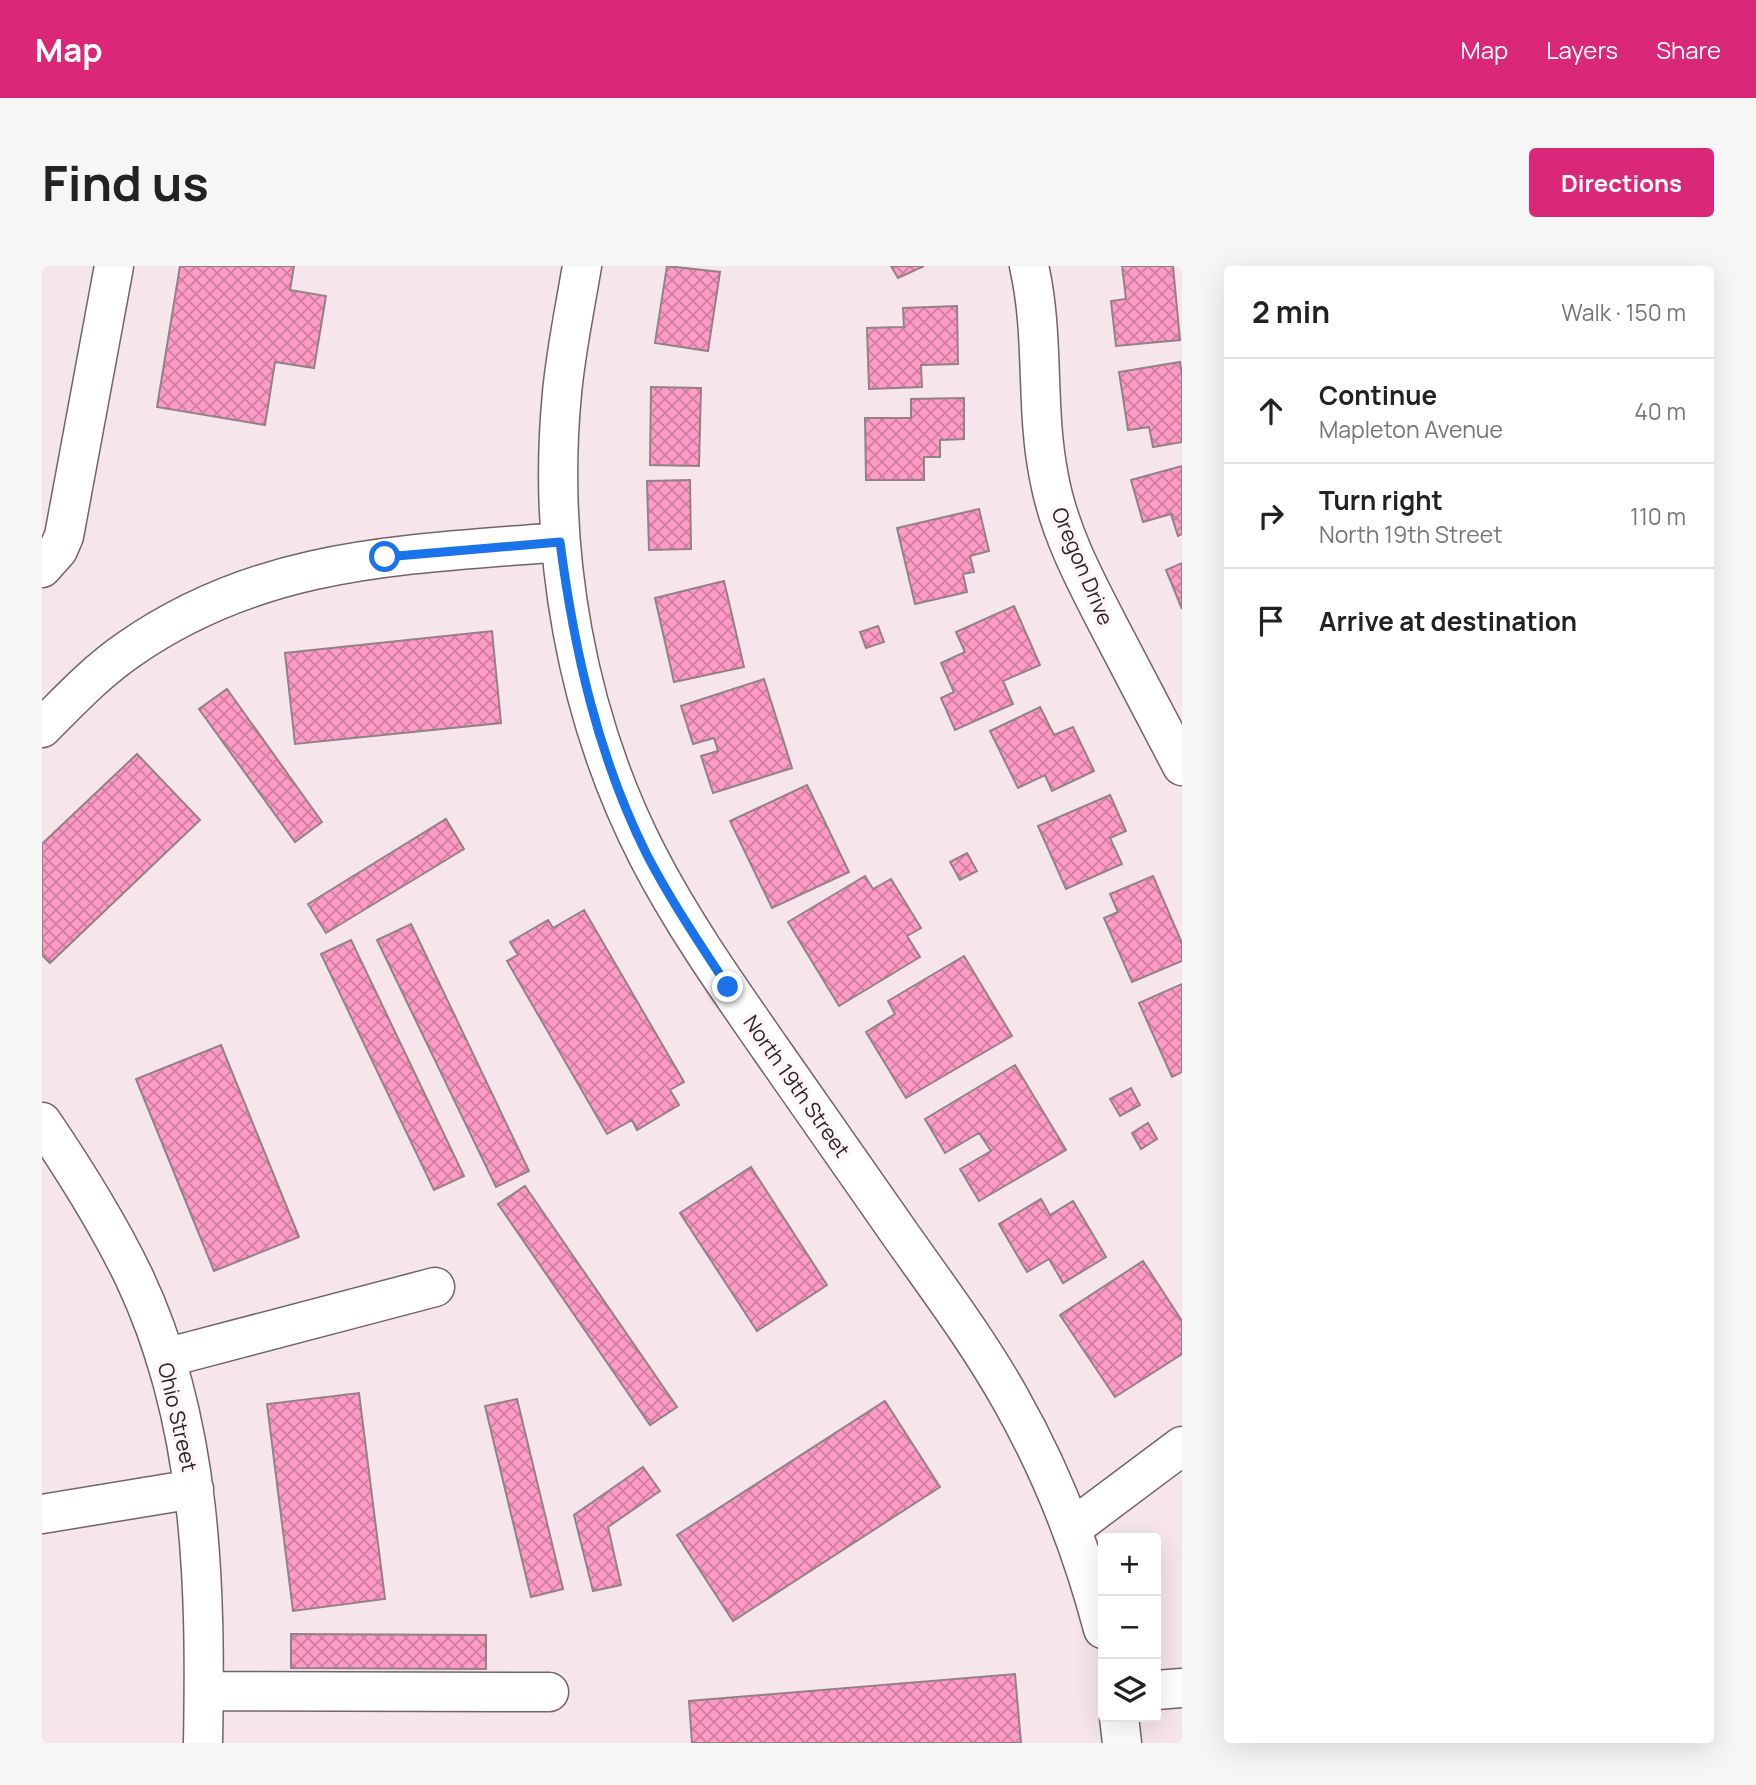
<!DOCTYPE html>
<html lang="en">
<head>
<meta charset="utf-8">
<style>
	body { margin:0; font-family:Manrope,sans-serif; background:#f6f6f6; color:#222 }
	.controls { position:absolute; right:21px; bottom:21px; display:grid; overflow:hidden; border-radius:7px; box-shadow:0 7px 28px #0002 }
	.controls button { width:63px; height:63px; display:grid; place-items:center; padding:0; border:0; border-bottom:2px solid #e0e0e0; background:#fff; color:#222; font:35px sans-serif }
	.stop { position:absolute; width:21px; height:21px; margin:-16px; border:5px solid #1a73e8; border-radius:50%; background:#fff }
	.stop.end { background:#1a73e8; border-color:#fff; box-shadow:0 2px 7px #0008 }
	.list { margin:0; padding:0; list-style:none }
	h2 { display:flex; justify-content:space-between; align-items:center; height:91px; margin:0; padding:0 28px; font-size:30px }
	h2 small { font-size:23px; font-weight:400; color:#767676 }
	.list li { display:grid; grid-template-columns:46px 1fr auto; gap:21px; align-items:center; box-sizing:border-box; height:105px; padding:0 28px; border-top:2px solid #e0e0e0 }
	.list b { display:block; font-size:26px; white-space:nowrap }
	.list p { margin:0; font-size:23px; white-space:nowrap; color:#767676 }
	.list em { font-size:23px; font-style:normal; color:#767676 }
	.icon { flex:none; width:38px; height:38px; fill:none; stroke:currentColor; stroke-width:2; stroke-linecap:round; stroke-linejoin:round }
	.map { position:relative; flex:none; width:1140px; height:1477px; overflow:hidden; border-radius:7px }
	header { display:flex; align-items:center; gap:42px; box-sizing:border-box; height:98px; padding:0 35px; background:#db2777; color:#fff }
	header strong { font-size:33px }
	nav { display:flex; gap:38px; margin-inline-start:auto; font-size:24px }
	.intro { display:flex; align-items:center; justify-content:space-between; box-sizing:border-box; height:168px; padding:0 42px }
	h1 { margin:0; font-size:49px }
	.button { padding:18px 32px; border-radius:7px; background:#db2777; color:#fff; font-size:24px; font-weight:700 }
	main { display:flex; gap:42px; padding:0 42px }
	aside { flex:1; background:#fff; border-radius:7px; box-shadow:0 7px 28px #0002 }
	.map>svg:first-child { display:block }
	.building { fill:url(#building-cross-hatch); stroke:#928287; stroke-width:2 }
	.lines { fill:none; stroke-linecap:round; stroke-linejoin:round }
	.minor-casing { stroke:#73646a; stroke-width:41 }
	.minor { stroke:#fff; stroke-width:38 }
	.route { stroke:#1a73e8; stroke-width:9 }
	.labels { text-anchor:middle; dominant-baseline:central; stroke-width:7; stroke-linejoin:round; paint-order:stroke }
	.street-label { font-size:21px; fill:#2b2427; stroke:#fff4f8 }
</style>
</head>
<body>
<header>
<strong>Map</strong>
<nav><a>Map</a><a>Layers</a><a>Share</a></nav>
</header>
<div class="intro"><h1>Find us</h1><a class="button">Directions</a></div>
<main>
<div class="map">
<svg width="1140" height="1477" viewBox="0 0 1140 1477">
	<defs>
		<pattern id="building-cross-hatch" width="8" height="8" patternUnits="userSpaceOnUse" patternTransform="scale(1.75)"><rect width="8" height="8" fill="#fe9ac3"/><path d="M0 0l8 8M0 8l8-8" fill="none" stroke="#ce7d9e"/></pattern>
	</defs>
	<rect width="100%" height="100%" fill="#f6e5eb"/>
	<path class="building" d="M138,0H252L248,24L284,30L272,102L233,96L223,159L115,141Z
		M625,0L678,6L666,85L613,77Z
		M849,0H882L856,12Z
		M1080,0H1131L1138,74L1074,80L1069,35L1084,33Z
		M915,40L916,98L879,99L880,121L827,123L825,62L862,61L861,42Z
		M1138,96L1140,109V176L1111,181L1107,161L1086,164L1077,106Z
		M609,121L659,122L657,200L608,199Z
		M922,132V173L898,174V191H882V214H824L823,152H869V133Z
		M1140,200V268L1136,270L1129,248L1101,256L1089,214Z
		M648,214L649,283L607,284L605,215Z
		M937,243L947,285L928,290L932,306L921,308L925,326L873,338L855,262Z
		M1140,297V343L1124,304Z
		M682,315L702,401L632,416L613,332Z
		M972,340L998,399L961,415L971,438L913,464L899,432L912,426L899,397L923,386L914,366Z
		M836,360L842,376L824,382L818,366Z
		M450,365L459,457L253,478L243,387Z
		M722,413L750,502L671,527L659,490L676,485L672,472L651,478L639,440Z
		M185,423L280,556L253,576L157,443Z
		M998,441L1012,469L1031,461L1052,505L1010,525L1003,509L976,522L948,465Z
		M95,488L158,554L8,697L0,689V578Z
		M765,519L807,606L730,642L688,555Z
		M1068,529L1084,565L1068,572L1080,598L1024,623L996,560Z
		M404,553L422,583L284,667L266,638Z
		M925,587L935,605L918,614L908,596Z
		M823,610L831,623L849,613L879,662L865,670L878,691L797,740L746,656Z
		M1111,610L1140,677V695L1090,716L1062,652L1076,646L1068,628Z
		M542,644L642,816L628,824L637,839L595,864L590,854L565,868L465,695L476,689L468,676L506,654L511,662Z
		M369,658L487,905L454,921L335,674Z
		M309,674L422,910L392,924L279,688Z
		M922,690L970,770L864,832L824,766L853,748L846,735Z
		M1140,718V806L1130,811L1097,737Z
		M179,779L257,971L172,1005L94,813Z
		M973,799L1024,884L937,935L918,903L949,885L937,867L903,887L883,853Z
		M1089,822L1098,839L1078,850L1068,833Z
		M1106,857L1115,873L1099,883L1090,867Z
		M709,901L785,1019L715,1065L638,947Z
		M483,920L635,1141L608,1159L456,938Z
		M999,933L1008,949L1031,935L1064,991L1021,1017L1007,993L985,1006L957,958Z
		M1101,995L1140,1055V1088L1073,1131L1018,1049Z
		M317,1127L343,1333L251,1345L225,1138Z
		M475,1133L521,1323L489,1331L443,1140Z
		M843,1135L898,1221L691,1355L635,1269Z
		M601,1201L618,1225L566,1261L579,1319L551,1325L532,1249Z
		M249,1368L444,1369V1403L249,1402Z
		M973,1408L979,1477H650L647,1435Z"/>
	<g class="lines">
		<defs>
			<path id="minor" d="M540,0C533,42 524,84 520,127C505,283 534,450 606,590C641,658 685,720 728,782C772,844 815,906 858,968C896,1022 936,1075 968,1132C1009,1204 1040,1283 1061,1363
				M987,0C1003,69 993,142 1007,211C1017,267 1045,318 1071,368C1094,412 1117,456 1140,500
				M0,302L16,284L22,270L72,0
				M0,462C27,435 54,406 86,384C220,290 362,289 518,276
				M0,856C34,906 66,957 92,1011C161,1156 164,1320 161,1477
				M123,1092L393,1021
				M0,1248L152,1223
				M1029,1263L1140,1180
				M1114,1424L1140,1422
				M162,1425L507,1426
				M1077,1451L1080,1477"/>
		</defs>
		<use href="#minor" class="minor-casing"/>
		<use href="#minor" class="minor"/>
	</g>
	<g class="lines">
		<path class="route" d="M343,291L518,276C532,384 556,491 605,589C629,635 658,678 686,721"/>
	</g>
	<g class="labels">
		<g class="street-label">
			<text transform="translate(1041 300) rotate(67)">Oregon Drive</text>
			<text transform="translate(755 820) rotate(55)">North 19th Street</text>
			<text transform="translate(136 1151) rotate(77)">Ohio Street</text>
		</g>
	</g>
</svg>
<div class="controls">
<button>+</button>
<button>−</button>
<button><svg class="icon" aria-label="layers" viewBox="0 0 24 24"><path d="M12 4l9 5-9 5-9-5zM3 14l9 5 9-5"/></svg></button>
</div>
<div class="stop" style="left:343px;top:291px"></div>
<div class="stop end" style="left:686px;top:721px"></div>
</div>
<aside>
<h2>2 min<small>Walk · 150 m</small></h2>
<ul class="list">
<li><svg class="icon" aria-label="ahead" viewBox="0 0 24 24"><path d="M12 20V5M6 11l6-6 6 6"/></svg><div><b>Continue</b><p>Mapleton Avenue</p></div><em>40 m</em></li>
<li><svg class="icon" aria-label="right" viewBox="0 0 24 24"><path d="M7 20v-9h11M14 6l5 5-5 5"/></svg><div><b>Turn right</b><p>North 19th Street</p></div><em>110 m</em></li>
<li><svg class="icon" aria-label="arrive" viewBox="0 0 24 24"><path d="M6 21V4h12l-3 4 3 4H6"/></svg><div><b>Arrive at destination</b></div></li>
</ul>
</aside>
</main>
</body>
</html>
